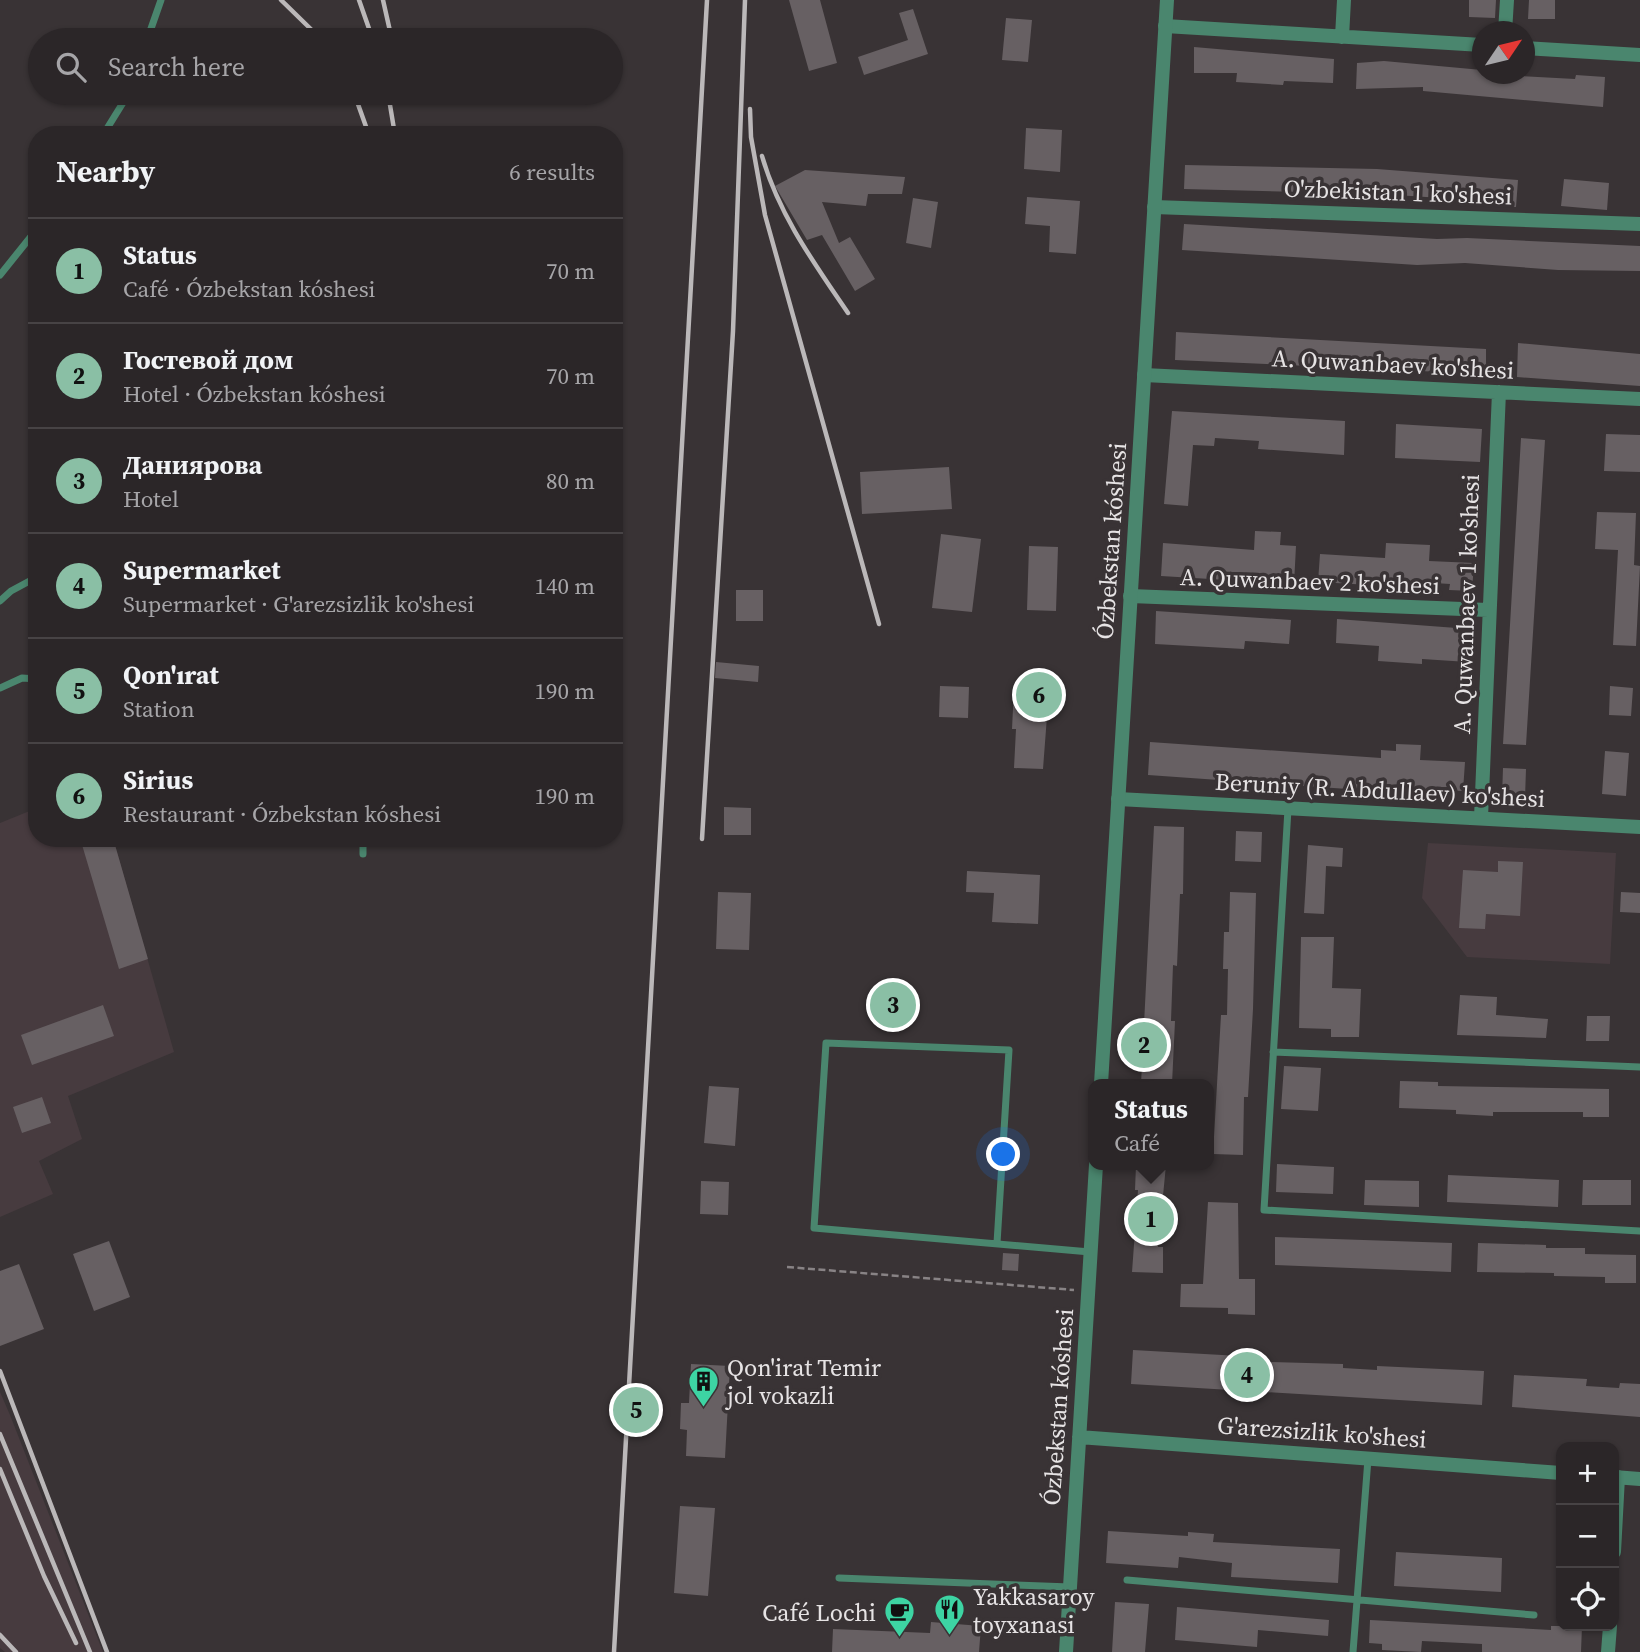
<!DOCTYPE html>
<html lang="en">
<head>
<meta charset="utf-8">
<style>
	body { margin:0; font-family:"Source Serif 4",serif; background:#332e30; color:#f1f3f6 }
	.controls { position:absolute; right:21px; bottom:21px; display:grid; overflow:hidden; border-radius:14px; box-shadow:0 2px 5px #0004 }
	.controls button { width:63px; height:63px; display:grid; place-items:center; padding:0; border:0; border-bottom:2px solid #474345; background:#2b2628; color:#f1f3f6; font:35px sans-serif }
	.compass { position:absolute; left:1472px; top:21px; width:63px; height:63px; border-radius:50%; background:#2b2628; box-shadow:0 2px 5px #0004; rotate:55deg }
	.you { position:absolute; left:1004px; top:1155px; width:24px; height:24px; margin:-18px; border:5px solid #fff; border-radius:50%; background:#1a73e8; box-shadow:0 0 0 10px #1a73e833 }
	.badge { display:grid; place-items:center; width:46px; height:46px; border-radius:50%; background:#8abfa5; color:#111; font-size:23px; font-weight:700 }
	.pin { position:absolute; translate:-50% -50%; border:4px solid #fff; box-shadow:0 2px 7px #0006 }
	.popup { position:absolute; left:1088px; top:1079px; width:126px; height:91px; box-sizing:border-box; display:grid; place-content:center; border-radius:14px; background:#2b2628; filter:drop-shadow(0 2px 5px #0005); font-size:23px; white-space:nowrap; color:#a6a5a8 }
	.popup b { font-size:26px; color:#f1f3f6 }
	.popup::after { content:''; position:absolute; left:50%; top:100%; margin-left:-14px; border:14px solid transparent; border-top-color:#2b2628 }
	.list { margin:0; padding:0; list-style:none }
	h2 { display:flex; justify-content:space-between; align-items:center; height:91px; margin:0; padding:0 28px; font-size:30px }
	h2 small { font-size:23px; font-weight:400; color:#a6a5a8 }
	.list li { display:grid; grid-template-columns:46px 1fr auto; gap:21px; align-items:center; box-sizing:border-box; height:105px; padding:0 28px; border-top:2px solid #474345 }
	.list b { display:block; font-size:26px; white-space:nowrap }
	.list p { margin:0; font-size:23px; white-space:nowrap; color:#a6a5a8 }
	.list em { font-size:23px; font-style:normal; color:#a6a5a8 }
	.icon { flex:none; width:38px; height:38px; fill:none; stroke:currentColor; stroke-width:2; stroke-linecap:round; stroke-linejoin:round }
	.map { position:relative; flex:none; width:1640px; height:1652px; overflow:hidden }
	.search { position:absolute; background:#2b2628; box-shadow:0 2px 5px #0004; left:28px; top:28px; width:595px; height:77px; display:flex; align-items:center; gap:18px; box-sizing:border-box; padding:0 24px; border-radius:38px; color:#a6a5a8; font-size:26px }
	.panel { position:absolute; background:#2b2628; box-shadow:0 2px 5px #0004; left:28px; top:126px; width:595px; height:721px; border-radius:28px }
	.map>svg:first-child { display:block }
	.built { fill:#473b3f }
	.building { fill:#676063 }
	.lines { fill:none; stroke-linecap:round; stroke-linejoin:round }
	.path { stroke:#888385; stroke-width:2.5; stroke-dasharray:7 3.5; stroke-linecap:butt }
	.service { stroke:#4a866e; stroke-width:7 }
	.minor { stroke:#4a866e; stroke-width:14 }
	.tertiary { stroke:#4a866e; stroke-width:14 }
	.rail { stroke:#bbb8b9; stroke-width:4.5 }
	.labels { text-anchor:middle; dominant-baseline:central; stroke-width:7; stroke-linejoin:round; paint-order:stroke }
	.street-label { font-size:24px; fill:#e6e3e4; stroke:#393335 }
	.poi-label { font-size:24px; fill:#e6e3e4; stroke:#393335; text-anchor:start }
</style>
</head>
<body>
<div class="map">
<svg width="1640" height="1652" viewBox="0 0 1640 1652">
	<rect width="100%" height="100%" fill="#393335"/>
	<path class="built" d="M37,808V838H113L174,1052L68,1096L82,1139L39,1161L53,1194L0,1217V823Z
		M1428,843L1616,853L1610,964L1467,957L1422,898Z
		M0,1392L10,1415L103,1652H5L0,1648Z"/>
	<path class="building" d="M789,0H820L837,63L809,71Z
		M1469,0H1496L1495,18L1469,17Z
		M1529,0H1555V19H1528Z
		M913,9L928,54L864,75L858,57L908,40L899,13Z
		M1006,18L1032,20L1028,62L1002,60Z
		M1194,47L1334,59L1333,83L1284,81L1283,85L1236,82L1237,73H1194Z
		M1384,61L1482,70V74L1575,79L1576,75L1605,77L1603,107L1423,91V87L1356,89L1357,63Z
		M1026,128L1062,130L1060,172L1024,169Z
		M1185,165L1377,169L1518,180L1516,207L1470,204L1471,200L1381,194L1184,189Z
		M805,170L905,177L902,194H868L866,206L822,202L839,243L850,237L875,279L855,291L822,235L807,240L775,186Z
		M1564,179L1609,183L1607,210L1561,206Z
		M1027,197L1080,201L1076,254L1049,252L1050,226L1025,224Z
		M913,198L938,202L931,248L906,243Z
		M1184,224L1437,239L1467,238L1640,246V271L1558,270L1465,263L1417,265L1182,250Z
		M1176,332L1486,349V374L1175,360Z
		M1518,343L1640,354V386L1517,377Z
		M1172,411L1345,421L1344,455L1258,449L1259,441L1215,438L1214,446L1193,445L1188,506L1164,504Z
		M1396,424L1482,429L1480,462L1395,458Z
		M1606,434L1640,435V472L1604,471Z
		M1521,438L1545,440L1526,745L1503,744Z
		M949,467L952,509L862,514L860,472Z
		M1597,512L1636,513L1634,565L1640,566L1636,646L1613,645L1618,550L1595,549Z
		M1255,531L1281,532L1280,545L1296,546L1294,584L1161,576L1163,543L1254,550Z
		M941,534L981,539L972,612L932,608Z
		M1386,543L1430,545L1429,561L1474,563L1472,591L1449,590L1450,584L1370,579V585L1318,582L1320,554L1385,558Z
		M1029,546L1058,547L1056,611L1027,610Z
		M736,590H763V621H736Z
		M1156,611L1291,620L1289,644L1245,641L1244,649L1155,644Z
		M1337,619L1470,629L1468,662L1422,659V664L1378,661L1379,646L1336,643Z
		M716,662L759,666L758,682L715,678Z
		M940,686L969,687L968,718L939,717Z
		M1610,686L1633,688L1631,716L1609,715Z
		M1014,688L1049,690L1043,769L1014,768L1016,729H1012Z
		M1150,742L1381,758V750L1396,751V744L1421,745L1420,760L1465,762L1463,791L1419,789L1418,794L1148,775Z
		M1605,751L1629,753L1626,796L1602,794Z
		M1503,768L1526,769L1525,798L1502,797Z
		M724,807L751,808V835H724Z
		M1154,826L1184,827L1183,894H1180L1177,966L1173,965L1171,1021H1175L1172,1084H1141Z
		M1236,831L1262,832L1261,862L1235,861Z
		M80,838H113L148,959L119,969Z
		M1308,845L1343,848L1342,867L1326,866L1324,914L1304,913Z
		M1498,861L1523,862L1520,916L1486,914L1485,929L1459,928L1463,870L1498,872Z
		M967,871L1040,875L1038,924L992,922L994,893L966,892Z
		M718,892L751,893L749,950L716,949Z
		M1230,892L1256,893L1253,1009L1248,1097H1244L1243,1155L1213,1154L1221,1015H1227L1228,969H1223L1224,932H1229Z
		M1621,892L1640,893V913L1620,912Z
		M1301,937H1334L1332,988L1361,989L1359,1037H1331V1029L1299,1028Z
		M876,988L911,990L910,997H916L915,1017L875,1014Z
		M1460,995L1497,997L1496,1015L1548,1019L1546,1038L1457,1035Z
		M103,1005L114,1036L32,1065L21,1035Z
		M1587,1016H1610L1609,1041H1586Z
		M1284,1066L1321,1068L1318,1111L1281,1109Z
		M1400,1081L1438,1082V1086L1609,1089V1117H1583V1112H1493V1116L1456,1114V1110L1399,1108Z
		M709,1086L739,1088L735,1146L704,1143Z
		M42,1097L51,1123L22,1133L13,1107Z
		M1277,1164L1334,1167L1333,1194L1276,1192Z
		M1136,1165H1166L1158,1247H1163V1273L1132,1272L1138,1190H1135Z
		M1448,1175L1559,1180L1558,1207L1447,1202Z
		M1365,1180L1419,1181V1207L1364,1205Z
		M1583,1180H1631V1205H1582Z
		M701,1181L729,1182L728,1215L700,1214Z
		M1208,1202L1238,1203L1239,1279H1255V1315L1228,1314V1308L1180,1307L1181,1284H1203Z
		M1275,1237L1452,1243L1451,1272L1275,1265Z
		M109,1241L130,1297L94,1311L73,1254Z
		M1478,1243L1546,1245V1248H1585V1254L1636,1255V1283H1605V1277L1554,1276V1273L1477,1272Z
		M1003,1253L1019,1254L1018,1271L1002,1270Z
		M19,1264L44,1329L0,1346V1271Z
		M1133,1350L1240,1356L1239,1360L1271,1362L1343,1364V1368L1377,1370V1366L1484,1371L1482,1405L1131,1384Z
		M691,1364L730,1366L725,1458L686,1456L687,1430L680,1429L681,1403H689Z
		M1514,1375L1587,1379L1586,1386L1619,1388L1620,1383L1640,1384V1417L1512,1407Z
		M680,1506L715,1508L708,1596L674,1593Z
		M1108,1531L1188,1536V1532L1214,1534L1213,1542L1340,1549L1338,1583L1231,1577L1232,1563L1179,1557L1178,1568L1106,1563Z
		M1396,1552L1502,1558L1501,1592L1394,1586Z
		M1115,1602L1149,1604L1145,1652H1112Z
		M1177,1607L1329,1620L1328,1636L1258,1630L1257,1647L1175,1640Z
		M1370,1620L1551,1630V1626H1582L1581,1652H1482V1644L1422,1641L1421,1652L1382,1650V1644L1369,1643Z
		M931,1622L981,1626L979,1652H832L833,1629L930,1633Z"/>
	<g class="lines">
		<path class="path" d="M787,1267L1074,1290"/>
		<path class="service" d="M147,40L161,0
			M103,135L129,93
			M0,275L37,229
			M0,601L11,591L37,577
			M0,688L22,678L37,679
			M1288,809L1264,1210L1640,1231
			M363,838V854
			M1273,1052L1640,1067
			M997,1243L1009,1050L826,1043L814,1228L1090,1252
			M839,1578L1070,1587
			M1127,1580L1534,1615
			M1353,1652L1368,1459"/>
		<path class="minor" d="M1165,26L1482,45
			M1505,32L1507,0
			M1342,37L1344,0
			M1524,48L1640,55
			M1154,207L1640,224
			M1144,375L1640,399
			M1130,596L1488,610
			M1118,799L1640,827
			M1481,818L1499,392
			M1614,1552L1618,1477
			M1608,1652L1610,1626"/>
		<path class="tertiary" d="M1101,1084L1167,0
			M1079,1437L1561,1473
			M1614,1477L1640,1479
			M1066,1652L1096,1165"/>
		<path class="rail" d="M281,0L322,40
			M359,0L373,40
			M383,0L392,40
			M354,93L369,135
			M388,93L395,135
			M750,109L751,137L765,215L879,624
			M762,156C779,215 814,263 848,313
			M702,839L733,331L745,0
			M0,1371L107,1652
			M0,1434L90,1652
			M0,1469L44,1576L76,1643
			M0,1635L16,1652
			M614,1652L707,0"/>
	</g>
	<defs>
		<symbol id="building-pin" viewBox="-11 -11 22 30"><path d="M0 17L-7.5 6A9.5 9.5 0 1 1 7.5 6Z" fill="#3dd4a3" stroke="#393335"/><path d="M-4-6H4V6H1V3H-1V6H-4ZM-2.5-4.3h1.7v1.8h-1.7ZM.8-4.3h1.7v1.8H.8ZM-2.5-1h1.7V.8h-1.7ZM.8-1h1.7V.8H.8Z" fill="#111"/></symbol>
		<symbol id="restaurant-pin" viewBox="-11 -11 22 30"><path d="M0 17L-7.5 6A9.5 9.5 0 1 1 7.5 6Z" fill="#3dd4a3" stroke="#393335"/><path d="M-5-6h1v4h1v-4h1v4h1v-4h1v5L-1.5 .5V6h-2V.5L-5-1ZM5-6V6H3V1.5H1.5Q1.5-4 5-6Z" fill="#111"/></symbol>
		<symbol id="cafe-pin" viewBox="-11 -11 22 30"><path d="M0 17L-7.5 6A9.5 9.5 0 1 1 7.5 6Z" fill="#3dd4a3" stroke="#393335"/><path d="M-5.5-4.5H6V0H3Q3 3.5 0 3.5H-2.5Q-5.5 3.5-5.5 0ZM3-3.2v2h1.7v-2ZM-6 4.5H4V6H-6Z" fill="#111"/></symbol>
	</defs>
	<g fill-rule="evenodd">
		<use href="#building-pin" x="686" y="1364" width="35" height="47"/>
		<use href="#restaurant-pin" x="932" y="1592" width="35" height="47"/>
		<use href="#cafe-pin" x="882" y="1594" width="35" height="47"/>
	</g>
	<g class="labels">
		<g class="street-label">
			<text transform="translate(1398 192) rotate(2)">O'zbekistan 1 ko'shesi</text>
			<text transform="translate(1393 364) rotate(3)">A. Quwanbaev ko'shesi</text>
			<text transform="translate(1111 541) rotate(-86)">Ózbekstan kóshesi</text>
			<text transform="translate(1310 581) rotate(2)">A. Quwanbaev 2 ko'shesi</text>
			<text transform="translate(1466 604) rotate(-88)">A. Quwanbaev 1 ko'shesi</text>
			<text transform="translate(1380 790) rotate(3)">Beruniy (R. Abdullaev) ko'shesi</text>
			<text transform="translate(1058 1407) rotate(-86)">Ózbekstan kóshesi</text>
			<text transform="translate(1322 1432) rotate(4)">G'arezsizlik ko'shesi</text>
		</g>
		<g class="poi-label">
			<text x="727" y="1367">Qon'irat Temir<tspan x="727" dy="28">jol vokazli</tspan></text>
			<text x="973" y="1596">Yakkasaroy<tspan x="973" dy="28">toyxanasi</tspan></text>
			<text x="876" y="1612" text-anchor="end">Café Lochi</text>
		</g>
	</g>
</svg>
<div class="controls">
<button>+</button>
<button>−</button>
<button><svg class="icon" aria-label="locate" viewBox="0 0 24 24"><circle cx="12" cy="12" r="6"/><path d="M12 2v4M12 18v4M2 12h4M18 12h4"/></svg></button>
</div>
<svg class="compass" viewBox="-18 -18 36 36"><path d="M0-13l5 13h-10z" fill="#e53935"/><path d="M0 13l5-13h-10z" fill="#a6a5a8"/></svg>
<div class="you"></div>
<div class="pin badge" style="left:1151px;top:1219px">1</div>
<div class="popup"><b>Status</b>Café</div>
<div class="pin badge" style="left:1144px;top:1045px">2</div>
<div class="pin badge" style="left:893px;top:1005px">3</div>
<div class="pin badge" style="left:1247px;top:1375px">4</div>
<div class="pin badge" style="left:636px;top:1410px">5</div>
<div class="pin badge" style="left:1039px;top:695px">6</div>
<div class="search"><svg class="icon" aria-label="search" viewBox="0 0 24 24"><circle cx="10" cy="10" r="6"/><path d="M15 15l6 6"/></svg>Search here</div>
<section class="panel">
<h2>Nearby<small>6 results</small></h2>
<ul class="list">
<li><span class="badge">1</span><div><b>Status</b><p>Café · Ózbekstan kóshesi</p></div><em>70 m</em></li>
<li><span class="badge">2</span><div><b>Гостевой дом</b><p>Hotel · Ózbekstan kóshesi</p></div><em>70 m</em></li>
<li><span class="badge">3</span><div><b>Даниярова</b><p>Hotel</p></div><em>80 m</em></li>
<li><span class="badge">4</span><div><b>Supermarket</b><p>Supermarket · G'arezsizlik ko'shesi</p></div><em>140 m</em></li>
<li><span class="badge">5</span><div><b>Qon'ırat</b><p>Station</p></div><em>190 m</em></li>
<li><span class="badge">6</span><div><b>Sirius</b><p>Restaurant · Ózbekstan kóshesi</p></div><em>190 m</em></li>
</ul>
</section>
</div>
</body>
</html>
